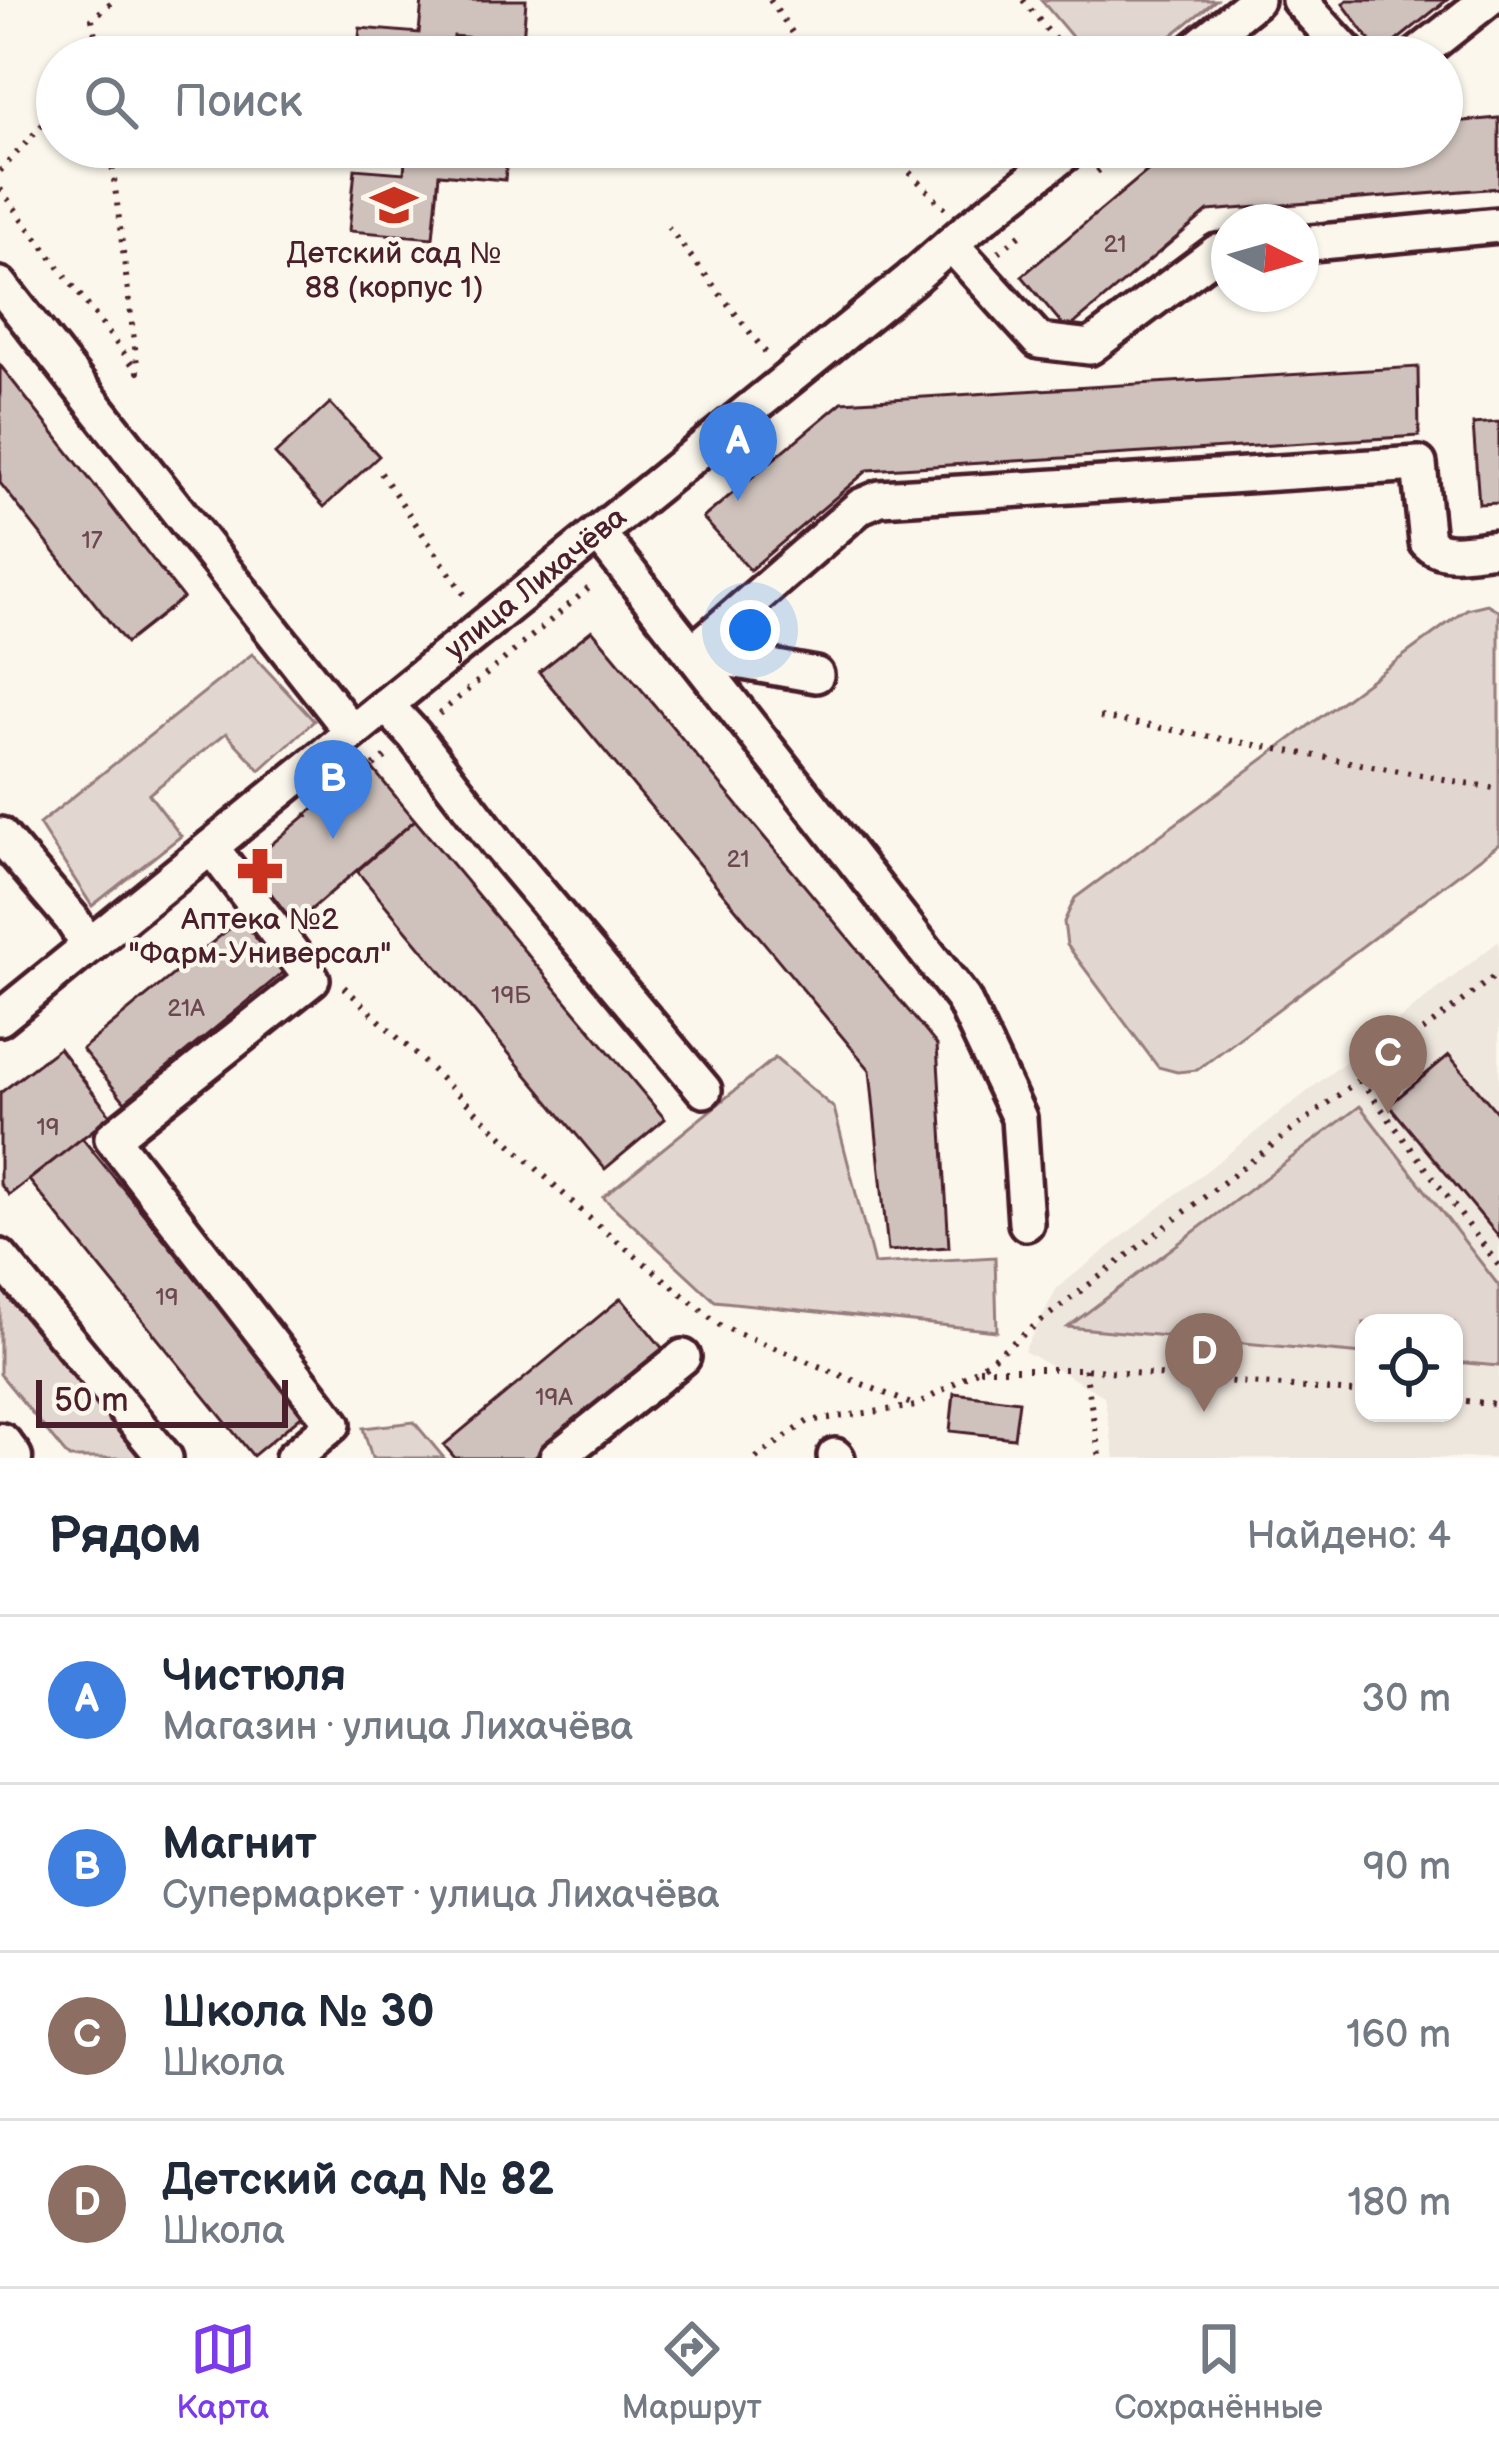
<!DOCTYPE html>
<html lang="ru">
<head>
<meta charset="utf-8">
<style>
	body { margin:0; font-family:"Balsamiq Sans",sans-serif; background:#f6f6f7; color:#1f2937 }
	.controls { position:absolute; right:36px; bottom:36px; display:grid; overflow:hidden; border-radius:24px; box-shadow:0 3px 9px #0004 }
	.controls button { width:108px; height:108px; display:grid; place-items:center; padding:0; border:0; border-bottom:3px solid #e0e1e3; background:#fff; color:#1f2937; font:60px sans-serif }
	.compass { position:absolute; left:1211px; top:204px; width:108px; height:108px; border-radius:50%; background:#fff; box-shadow:0 3px 9px #0004; rotate:95deg }
	.scale { position:absolute; left:36px; bottom:30px; width:252px; box-sizing:border-box; padding-left:12px; border:6px solid #4a1f2b; border-top:0; font-size:33px; line-height:42px; white-space:nowrap; color:#4a1f2b; -webkit-text-stroke:9px #fbf7ec; paint-order:stroke }
	.you { position:absolute; left:750px; top:630px; width:42px; height:42px; margin:-30px; border:9px solid #fff; border-radius:50%; background:#1a73e8; box-shadow:0 0 0 18px #1a73e833 }
	.badge { display:grid; place-items:center; width:78px; height:78px; border-radius:50%; background:#7c3aed; color:#fff; font-size:39px; font-weight:700 }
	.pin { position:absolute; translate:-50% -99px; filter:drop-shadow(0 3px 6px #0008) }
	.pin::after { content:''; position:absolute; top:63px; width:42px; height:36px; background:inherit; clip-path:polygon(0 0,100% 0,50% 100%) }
	.list { margin:0; padding:0; list-style:none }
	h2 { display:flex; justify-content:space-between; align-items:center; height:156px; margin:0; padding:0 48px; font-size:51px }
	h2 small { font-size:39px; font-weight:400; color:#747a83 }
	.list li { display:grid; grid-template-columns:78px 1fr auto; gap:36px; align-items:center; box-sizing:border-box; height:168px; padding:0 48px; border-top:3px solid #e0e1e3 }
	.list b { display:block; font-size:45px; white-space:nowrap }
	.list p { margin:0; font-size:39px; white-space:nowrap; color:#747a83 }
	.list em { font-size:39px; font-style:normal; color:#747a83 }
	.icon { flex:none; width:66px; height:66px; fill:none; stroke:currentColor; stroke-width:2; stroke-linecap:round; stroke-linejoin:round }
	.map { position:relative; flex:none; width:1499px; height:1458px; overflow:hidden }
	.search { position:absolute; background:#fff; box-shadow:0 3px 9px #0004; left:36px; right:36px; top:36px; height:132px; display:flex; align-items:center; gap:30px; box-sizing:border-box; padding:0 42px; border-radius:66px; color:#747a83; font-size:45px }
	.sheet { height:828px; background:#fff }
	nav { display:flex; justify-content:space-around; align-items:center; box-sizing:border-box; height:168px; border-top:3px solid #e0e1e3; background:#fff; font-size:33px; color:#747a83 }
	nav a { display:grid; justify-items:center; gap:6px }
	nav .on { color:#7c3aed }
	.map>svg:first-child { display:block }
	.built { fill:#eee7de; fill-rule:evenodd }
	.green { fill:#e2d7d0; stroke:#967b7e; stroke-width:3 }
	.building { fill:#cfc2bc; stroke:#4a1f2b; stroke-width:3 }
	.lines { fill:none; stroke-linecap:round; stroke-linejoin:round }
	.minor-casing { stroke:#4a1f2b; stroke-width:42 }
	.major-casing { stroke:#4a1f2b; stroke-width:51 }
	.path { stroke:#4a1f2b; stroke-width:6; stroke-dasharray:3 9; stroke-linecap:butt }
	.minor { stroke:#fbf7ec; stroke-width:33 }
	.major { stroke:#fbf7ec; stroke-width:42 }
	.labels { text-anchor:middle; dominant-baseline:central; stroke-width:9; stroke-linejoin:round; paint-order:stroke }
	.number-label { font-size:24px; fill:#6b484f }
	.poi-label { font-size:30px; fill:#4a1f2b; stroke:#fbf7ec }
	.street-label { font-size:30px; fill:#4a1f2b; stroke:#fbf7ec }
</style>
</head>
<body>
<div class="map">
<svg width="1499" height="1458" viewBox="0 0 1499 1458">
	<rect width="100%" height="100%" fill="#fbf7ec"/>
	<filter id="ink" filterUnits="userSpaceOnUse"><feTurbulence type="fractalNoise" baseFrequency=".00833" numOctaves="2"/><feDisplacementMap in="SourceGraphic" scale="24" xChannelSelector="R" yChannelSelector="G"/><feConvolveMatrix kernelMatrix="1 2 1 2 8 2 1 2 1" color-interpolation-filters="sRGB"/></filter>
	<g filter="url(#ink)">
		<path class="built" d="M1499,941V1458H1115L1104,1396L1024,1351L1057,1288ZM1364,1323H1454V1413H1364Z"/>
		<path class="green" d="M1041,0H1216L1145,57H1089Z
			M1487,604L1499,611V844L1197,1070L1177,1072L1158,1067L1067,945L1064,922L1075,898L1467,609Z
			M252,654L314,721L260,770L226,733L149,794L181,836L92,906L39,824Z
			M775,1058L834,1108L874,1264L995,1257L997,1331L715,1301L603,1197Z
			M1360,1106L1499,1286V1366L1454,1362V1323H1364V1354L1068,1327Z
			M0,1268L152,1458H69L0,1374Z
			M414,1422L444,1458H372L363,1428Z"/>
		<path class="building" d="M422,0H526L523,42L454,36L452,57H357L360,28L419,33Z
			M1347,0H1447L1380,54L1343,4Z
			M1499,118V188L1208,211L1067,330L1022,276L1176,147H1442V123Z
			M406,147H508L505,180L439,174L433,238L349,231L355,169L404,173Z
			M0,365L183,598L126,643L0,483Z
			M1418,367L1419,436L868,470L750,570L703,518L842,402Z
			M330,403L379,456L324,507L275,454Z
			M1499,422V503L1479,504L1473,424Z
			M592,630L937,1045L949,1247L888,1251L870,1070L539,672Z
			M368,763L415,820L291,927L242,869Z
			M415,820L665,1119L605,1169L357,871Z
			M247,914L290,967L125,1102L82,1049Z
			M59,1048L111,1116L9,1195L0,1184V1093Z
			M1449,1055L1499,1115V1237L1389,1105Z
			M82,1138L305,1413L253,1456L29,1180Z
			M621,1298L664,1350L534,1458H455L444,1445Z
			M954,1393L1019,1401L1014,1438L950,1431Z"/>
		<g class="lines">
			<defs>
				<g id="minor">
					<path d="M1299,0L1351,57"/>
					<path d="M1185,57L1256,0"/>
					<path d="M1415,57L1487,0"/>
					<path d="M951,244L1039,341L1090,347L1217,252L1229,251"/>
					<path d="M1301,244L1499,225"/>
					<path d="M0,285L352,732"/>
					<path d="M598,533L963,999L1019,1118L1026,1223"/>
					<path d="M692,653L861,506L880,498L1419,464L1427,542C1444,560 1476,549 1499,548"/>
					<path d="M692,653L816,675"/>
					<path d="M386,705L414,735L497,843L704,1090"/>
					<path d="M0,835L71,918L89,946"/>
					<path d="M211,847L312,979L112,1138L333,1424L293,1458"/>
					<path id="s1" d="M0,1018L910,280L967,230L1073,147"/>
					<path d="M0,1257L165,1458"/>
					<path d="M835,1456L837,1458"/>
					<path d="M557,1458L683,1357"/>
				</g>
				<path id="major" d="M0,1445L10,1458"/>
			</defs>
			<use href="#minor" class="minor-casing"/>
			<use href="#major" class="major-casing"/>
			<path class="path" d="M770,0L809,57
				M1023,0L1069,57
				M99,57L92,19L114,0
				M884,147L945,208
				M0,171L57,109
				M1097,172L1128,147
				M0,189L138,372L110,147
				M668,227L766,353
				M999,252L1026,230
				M381,473L466,597
				M439,714L595,583
				M1100,717L1499,789
				M306,816L387,756
				M344,987L587,1216L721,1326L916,1406
				M1360,1080L1499,1266
				M979,1369H1085L1364,1393
				M1085,1369L1100,1458
				M1454,1400L1499,1404
				M756,1458L808,1421L916,1406L978,1369L1499,973"/>
			<use href="#minor" class="minor"/>
			<use href="#major" class="major"/>
		</g>
	</g>
	<defs>
		<symbol id="school-bare" viewBox="-9 -9 18 18"><path d="M0-5L7-2L0 1L-7-2ZM-4 1L0 2.5L4 1V4Q0 6-4 4Z" fill="#c8321e" stroke="#fbf7ec" stroke-width="2.5" paint-order="stroke"/></symbol>
		<symbol id="pharmacy-bare" viewBox="-9 -9 18 18"><path d="M-2-6h4v4h4v4h-4v4h-4v-4h-4v-4h4Z" fill="#c8321e" stroke="#fbf7ec" stroke-width="2.5" paint-order="stroke"/></symbol>
	</defs>
	<g fill-rule="evenodd">
		<use href="#school-bare" x="361" y="172" width="66" height="66"/>
		<use href="#pharmacy-bare" x="227" y="838" width="66" height="66"/>
	</g>
	<g class="labels">
		<g class="number-label">
			<text x="1115" y="244">21</text>
			<text x="92" y="540">17</text>
			<text x="738" y="859">21</text>
			<text x="511" y="995">19Б</text>
			<text x="186" y="1008">21А</text>
			<text x="48" y="1127">19</text>
			<text x="167" y="1297">19</text>
			<text x="554" y="1397">19А</text>
		</g>
		<g class="poi-label">
			<text x="394" y="254">Детский сад №<tspan x="394" dy="34">88 (корпус 1)</tspan></text>
			<text x="260" y="920">Аптека №2<tspan x="260" dy="34">"Фарм-Универсал"</tspan></text>
		</g>
		<g class="street-label">
			<text stroke="none"><textPath href="#s1" startOffset="690">улица Лихачёва</textPath></text>
		</g>
	</g>
</svg>
<div class="controls">
<button><svg class="icon" aria-label="locate" viewBox="0 0 24 24"><circle cx="12" cy="12" r="6"/><path d="M12 2v4M12 18v4M2 12h4M18 12h4"/></svg></button>
</div>
<svg class="compass" viewBox="-18 -18 36 36"><path d="M0-13l5 13h-10z" fill="#e53935"/><path d="M0 13l5-13h-10z" fill="#747a83"/></svg>
<div class="scale">50 m</div>
<div class="you"></div>
<div class="pin badge" style="left:738px;top:501px;background:#3f7fe0">A</div>
<div class="pin badge" style="left:333px;top:839px;background:#3f7fe0">B</div>
<div class="pin badge" style="left:1388px;top:1114px;background:#8d6e63">C</div>
<div class="pin badge" style="left:1204px;top:1412px;background:#8d6e63">D</div>
<div class="search"><svg class="icon" aria-label="search" viewBox="0 0 24 24"><circle cx="10" cy="10" r="6"/><path d="M15 15l6 6"/></svg>Поиск</div>
</div>
<section class="sheet">
<h2>Рядом<small>Найдено: 4</small></h2>
<ul class="list">
<li><span class="badge" style="background:#3f7fe0">A</span><div><b>Чистюля</b><p>Магазин · улица Лихачёва</p></div><em>30 m</em></li>
<li><span class="badge" style="background:#3f7fe0">B</span><div><b>Магнит</b><p>Супермаркет · улица Лихачёва</p></div><em>90 m</em></li>
<li><span class="badge" style="background:#8d6e63">C</span><div><b>Школа № 30</b><p>Школа</p></div><em>160 m</em></li>
<li><span class="badge" style="background:#8d6e63">D</span><div><b>Детский сад № 82</b><p>Школа</p></div><em>180 m</em></li>
</ul>
</section>
<nav>
<a class="on"><svg class="icon" aria-label="map" viewBox="0 0 24 24"><path d="M3 6l6-2 6 2 6-2v14l-6 2-6-2-6 2zM9 4v14M15 6v14"/></svg>Карта</a>
<a><svg class="icon" aria-label="directions" viewBox="0 0 24 24"><path d="M12 3l9 9-9 9-9-9zM9 14v-3h6M13 9l2 2-2 2"/></svg>Маршрут</a>
<a><svg class="icon" aria-label="saved" viewBox="0 0 24 24"><path d="M7 4h10v16l-5-4-5 4z"/></svg>Сохранённые</a>
</nav>
</body>
</html>
